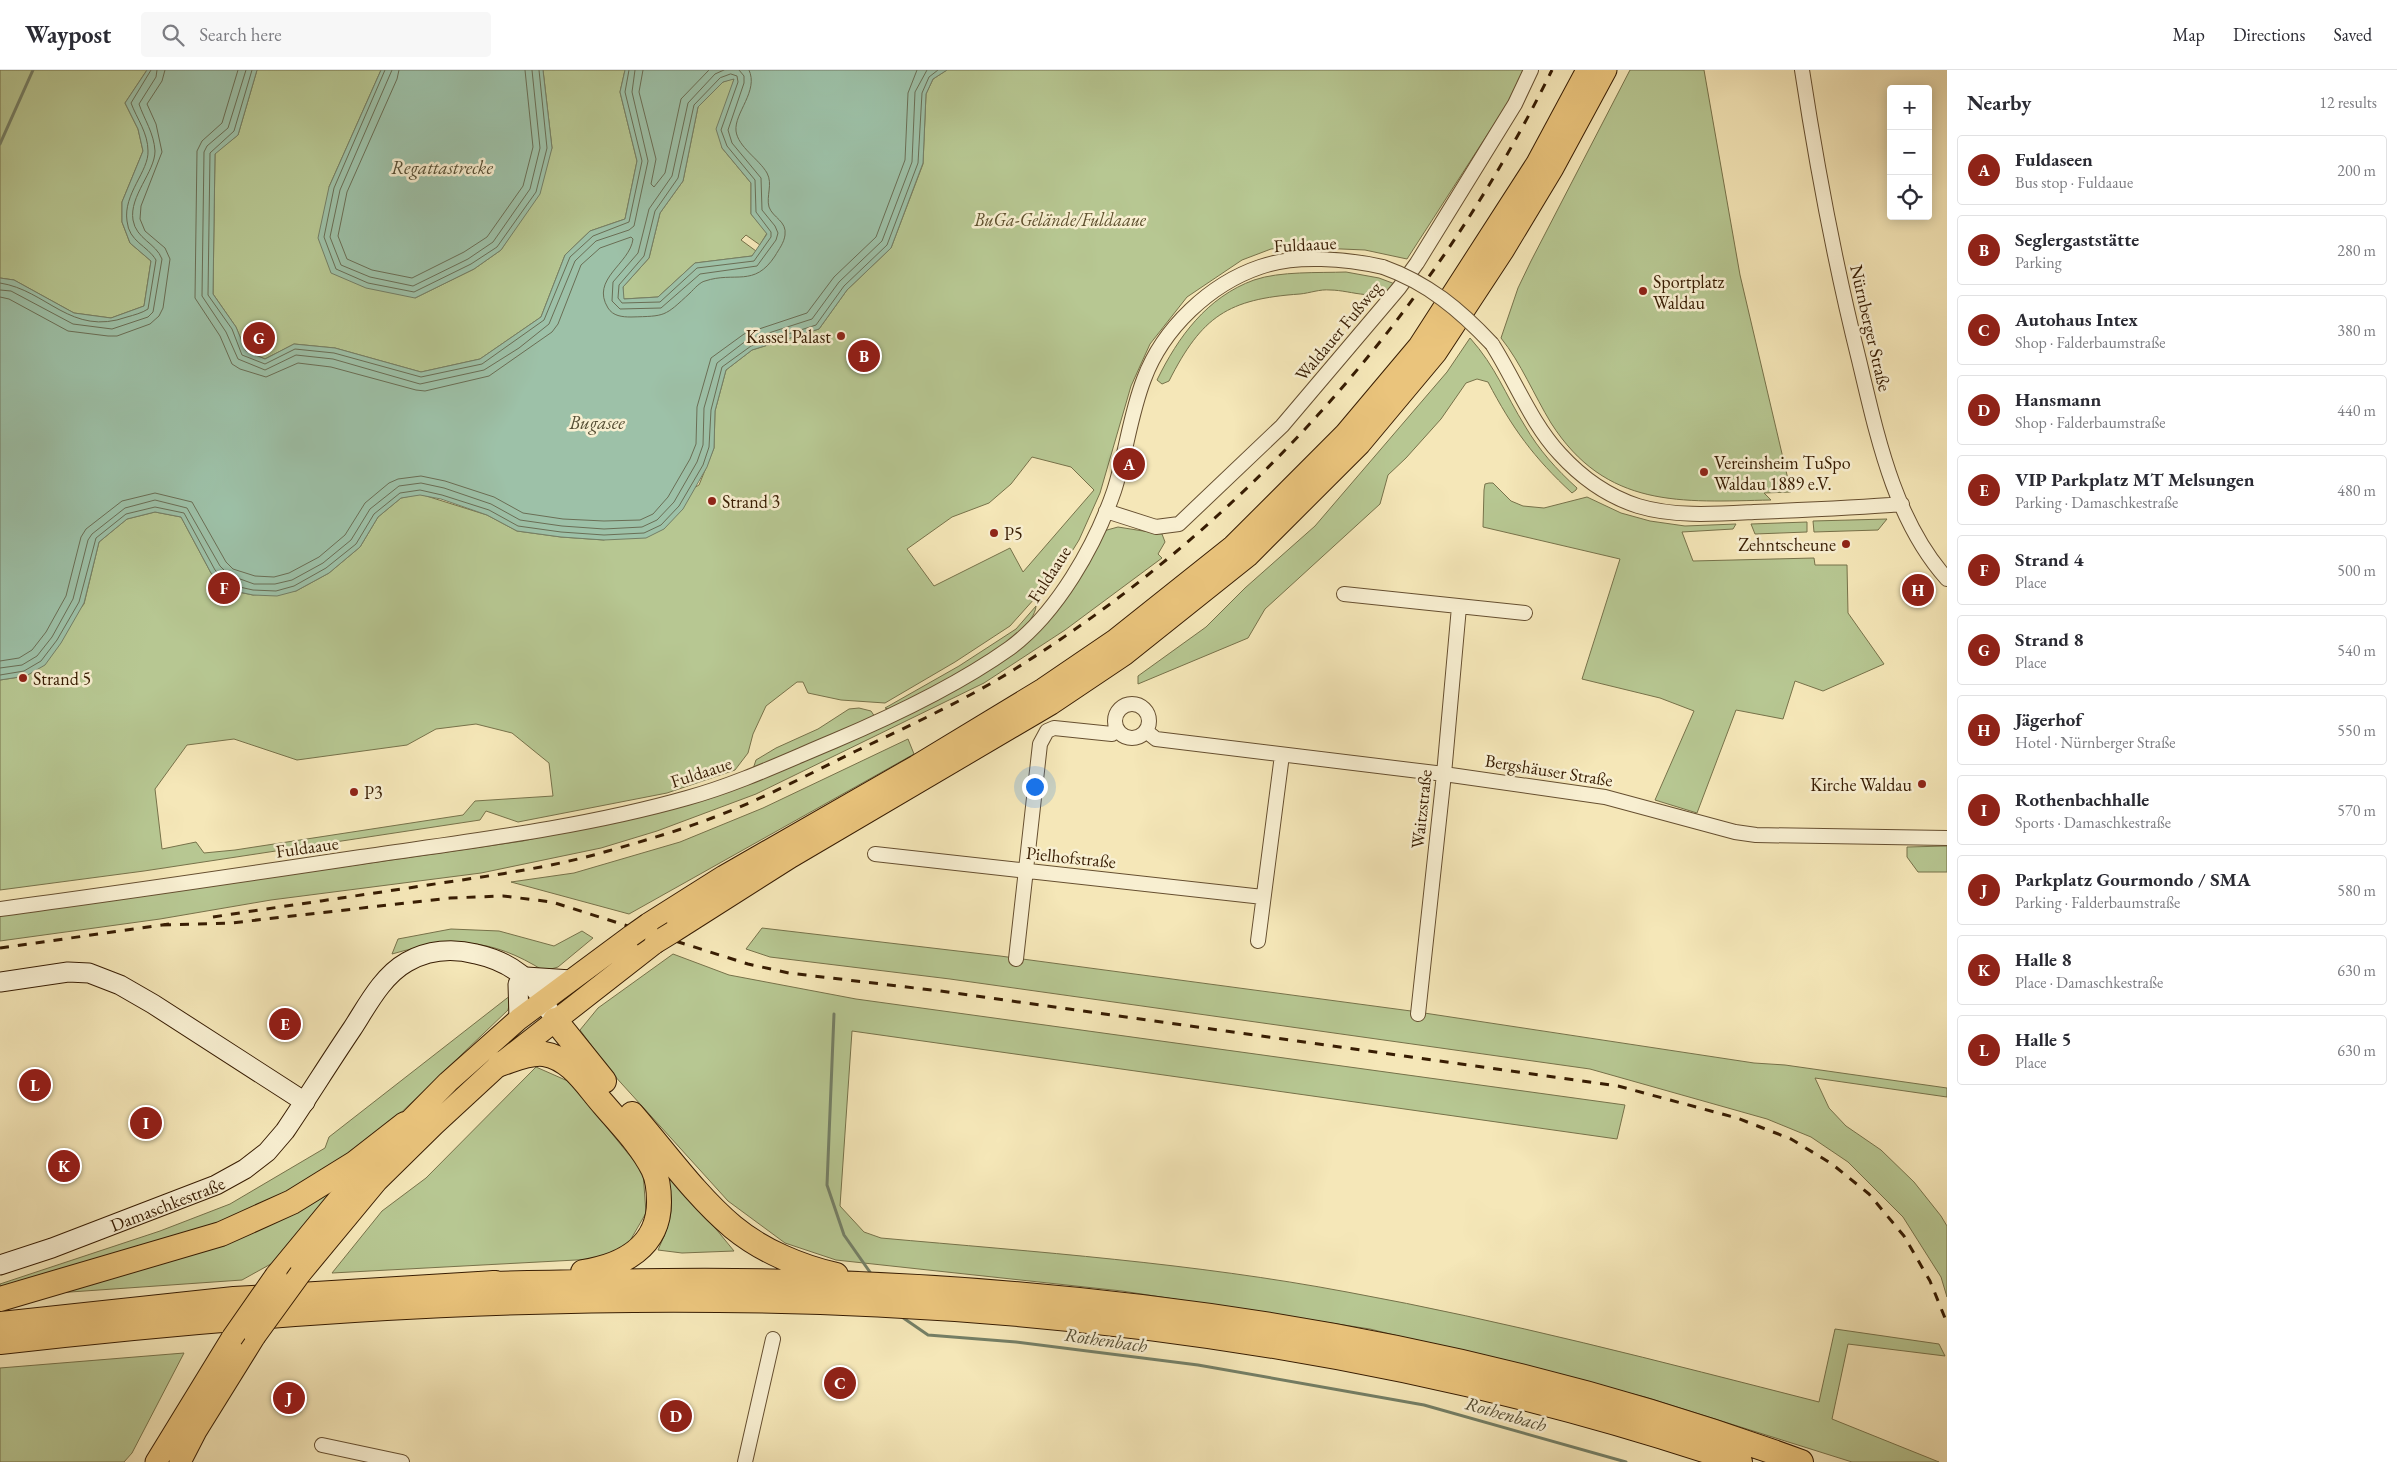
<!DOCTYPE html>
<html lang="en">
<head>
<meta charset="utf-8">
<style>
	body { margin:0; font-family:"EB Garamond",serif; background:#f7f7f7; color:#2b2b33 }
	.controls { position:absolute; right:15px; top:15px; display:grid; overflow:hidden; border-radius:5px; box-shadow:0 2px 12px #0003 }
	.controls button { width:45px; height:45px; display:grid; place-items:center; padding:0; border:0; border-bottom:1px solid #e1e1e2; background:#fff; color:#2b2b33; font:25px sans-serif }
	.you { position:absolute; left:1034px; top:716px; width:18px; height:18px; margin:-12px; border:4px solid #fff; border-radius:50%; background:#1a73e8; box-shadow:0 0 0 8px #1a73e833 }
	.badge { display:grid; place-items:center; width:32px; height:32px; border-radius:50%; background:#8f2418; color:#fff; font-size:16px; font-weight:700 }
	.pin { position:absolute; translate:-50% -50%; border:2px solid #fff; box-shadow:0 1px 5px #0006 }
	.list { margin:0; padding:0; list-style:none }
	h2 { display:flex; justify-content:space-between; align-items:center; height:65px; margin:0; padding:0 20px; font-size:21px }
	h2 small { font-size:16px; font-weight:400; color:#7c7c81 }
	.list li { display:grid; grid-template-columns:32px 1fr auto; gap:15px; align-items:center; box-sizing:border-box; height:70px; margin:0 10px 10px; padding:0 10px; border:1px solid #e1e1e2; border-radius:5px }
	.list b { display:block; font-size:19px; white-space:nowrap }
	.list p { margin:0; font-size:16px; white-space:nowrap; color:#7c7c81 }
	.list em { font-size:16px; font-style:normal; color:#7c7c81 }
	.icon { flex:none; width:28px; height:28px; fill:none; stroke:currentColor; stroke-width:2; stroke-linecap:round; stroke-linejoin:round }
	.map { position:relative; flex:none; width:1947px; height:1392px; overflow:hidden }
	header { display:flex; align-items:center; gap:30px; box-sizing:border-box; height:70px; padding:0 25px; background:#fff; border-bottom:1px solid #e1e1e2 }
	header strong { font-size:24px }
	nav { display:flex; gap:28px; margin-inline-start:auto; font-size:18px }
	.search { width:350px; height:45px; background:#f7f7f7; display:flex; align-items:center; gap:12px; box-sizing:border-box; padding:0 18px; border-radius:5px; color:#7c7c81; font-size:19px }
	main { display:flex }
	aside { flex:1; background:#fff }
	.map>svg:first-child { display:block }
	.green { fill:#b7c792; stroke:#77724a; fill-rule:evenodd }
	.water { fill:#9dc1a8; stroke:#747f66; fill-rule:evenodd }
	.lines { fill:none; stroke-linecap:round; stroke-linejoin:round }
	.shore { stroke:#6a6e55; stroke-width:1 }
	.stream { stroke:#747f66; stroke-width:3 }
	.street-casing { stroke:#664f30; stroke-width:16 }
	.secondary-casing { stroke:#371c02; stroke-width:21 }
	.primary-casing { stroke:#371c02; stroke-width:23 }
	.highway-casing { stroke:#371c02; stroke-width:26 }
	.street { stroke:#f8efd1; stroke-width:14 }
	.secondary { stroke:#f8efd1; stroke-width:19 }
	.primary { stroke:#eac47c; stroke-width:21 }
	.highway { stroke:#eac47c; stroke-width:24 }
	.rail { stroke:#371c02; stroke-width:3; stroke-dasharray:9 9; stroke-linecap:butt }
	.street-bridge-casing { stroke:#664f30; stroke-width:16; stroke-linecap:butt }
	.primary-bridge-casing { stroke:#371c02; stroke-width:23; stroke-linecap:butt }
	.street-bridge { stroke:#f8efd1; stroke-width:14 }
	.primary-bridge { stroke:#eac47c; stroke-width:21 }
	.poi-dot { fill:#8f2418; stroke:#f8efd1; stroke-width:2 }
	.labels { text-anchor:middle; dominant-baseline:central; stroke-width:5; stroke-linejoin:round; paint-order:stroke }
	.park-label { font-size:18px; font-style:italic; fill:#5d4f2d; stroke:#f8efd1 }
	.street-label { font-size:18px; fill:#371c02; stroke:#f8efd1 }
	.poi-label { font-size:18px; fill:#371c02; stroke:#f8efd1; text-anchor:start }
	.water-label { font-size:19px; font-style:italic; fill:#564e34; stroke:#f8efd1 }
</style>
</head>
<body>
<header>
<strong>Waypost</strong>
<div class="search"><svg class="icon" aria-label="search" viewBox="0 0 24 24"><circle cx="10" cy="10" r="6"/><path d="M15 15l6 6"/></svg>Search here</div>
<nav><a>Map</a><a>Directions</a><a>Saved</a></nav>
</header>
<main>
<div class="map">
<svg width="1947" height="1392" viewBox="0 0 1947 1392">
	<rect width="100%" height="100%" fill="#f5e7b8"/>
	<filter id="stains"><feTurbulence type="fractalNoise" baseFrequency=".004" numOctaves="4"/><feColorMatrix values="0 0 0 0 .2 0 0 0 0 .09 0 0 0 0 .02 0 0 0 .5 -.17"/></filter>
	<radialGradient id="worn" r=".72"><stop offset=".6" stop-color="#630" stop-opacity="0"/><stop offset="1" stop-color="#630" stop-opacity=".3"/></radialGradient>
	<path class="green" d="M0,0H147L125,33L138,59L143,81L122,132V152L130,173L151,191L144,236L111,248L74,243L14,210L0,208Z
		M257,0H381L329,117L415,228L474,199L501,180L514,160L552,78L543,0H625L620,22L637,91L625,149L590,161L565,185L541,247L480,289L421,302L335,278L294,274L265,289L246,282L236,257L213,224L215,83L238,65Z
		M947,0H1526L1511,28L1407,189L1365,180L1295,177L1271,179L1242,190L1187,227L1150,274L1131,316L1100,423L1079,470L1061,499L1010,556L955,592L885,633L841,630L808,623L803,612H797L766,636L753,664L748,683L735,700L667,723L518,752L486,741L480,750L144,801L0,820V610L26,606L84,534L99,472L127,449L155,442L181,447L211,503L222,515L234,521L253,525L296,521L329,503L360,477L378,447L401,428L420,424L487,445L517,461L561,467L604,470L699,415L714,378L715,341L726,300L752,280L819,259L847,220L891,178L923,94L926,24L933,9ZM1032,387L1071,397L1094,420L1023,502L1010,478L934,516L907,479L952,447L989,433L1011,414ZM476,654L512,663L549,693L553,726L475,731L463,745L235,780L204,783L196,772L162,779L155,719L187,675L234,669L297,690L407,675L436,659Z
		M1630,0H1704L1740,205L1791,422L1764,423L1771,430C1681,432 1606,439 1551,353C1534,325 1521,293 1501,268L1518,218L1531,191Z
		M734,8L722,78L751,113V144L767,163L760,175L746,165L741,170L756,181L752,186L695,193L658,227L623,229V217L649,188L660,143L683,111L698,37L723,12Z
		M1346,202L1379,208L1395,214C1379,234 1352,220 1330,220C1320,219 1310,223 1300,224C1228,229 1202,246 1169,311L1162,314L1157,310C1178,267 1207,227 1254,210C1280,201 1319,203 1346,202Z
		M1470,268C1496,297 1505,324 1525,356C1539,380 1556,399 1577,418L1576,420L1572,423C1534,388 1512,358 1488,312L1477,309L1466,313L1441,349L1406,388L1388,405L1380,434L1265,539L1248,568L1138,614V606L1206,557L1245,518L1315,456L1447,302Z
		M1489,413H1493L1511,431L1523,436L1544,438L1587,427L1621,443L1650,451L1685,456L1736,454L1733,459L1682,462L1693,491L1814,488L1815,495H1847L1848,543L1884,594L1823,621L1795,611L1783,649L1736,640L1697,743L1655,730L1694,641L1660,628L1582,609L1620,489L1483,457L1484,420L1485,414Z
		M1887,449L1878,460L1814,462L1813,451Z
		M1807,452V462L1755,464L1751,454Z
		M1118,457L1162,464L1165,472L1158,484L1162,488L1065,560L984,613L756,724L657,761L601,778L481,803L271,830L160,849L0,871V846L523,771L689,733L1013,582L1101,465L1107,460Z
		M1036,536C1034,570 920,624 891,640L885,638L959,596L1016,559Z
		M859,638L871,641L875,647L753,699L756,690L776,678L818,659L849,639Z
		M908,669L914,684L629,844L511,812L574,803L680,772L763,738Z
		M1947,776V802H1918L1907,787V777Z
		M762,858L1000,886L1411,941L1754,993L1785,995L1947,1018V1027L1815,1008L1829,1038L1846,1056L1881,1080L1914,1112L1941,1146L1947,1156V1227L1941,1207L1903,1147L1848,1092L1811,1067L1767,1049L1590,999L950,909L770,887L746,879Z
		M451,859L499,861L554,876L582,861L593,868L558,897L544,901C490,867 451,867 392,884L398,869Z
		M673,884L729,905L856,929L1625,1035L1617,1069L852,961L840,1136L864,1162L881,1168C1037,1182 1193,1193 1347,1222C1506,1251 1662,1292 1819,1332L1835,1259L1939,1274L1945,1286L1848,1274L1832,1349L1939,1392H1852L1645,1327L1370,1259L1122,1221L836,1190L785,1173L728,1131L612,1003L580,960L598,938Z
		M511,925L508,940L386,1057L357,1082L256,1141L0,1221V1214L160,1161L230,1134L325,1078L329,1067Z
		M536,997L570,1012L643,1102L646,1143L627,1176L595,1189L332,1203L382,1141L426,1108Z
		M658,1088L734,1181L682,1183L658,1180C676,1140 676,1129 658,1088Z
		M337,1115L278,1190L242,1210L56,1223Z
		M184,1283L132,1383L124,1392H0V1298Z"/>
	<path class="water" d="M147,0H257L238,65L215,84L213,224L236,257L246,281L265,289L294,274L335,278L421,302L480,289L541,247L565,185L590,161L625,149L637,91L620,22L625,0H947L933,9L926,24L923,93L891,178L847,220L819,259L752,280L726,300L715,341L714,378L707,397L683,439L664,459L646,468L604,470L561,467L517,461L487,445L441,429L420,425L401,428L378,447L360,477L329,503L296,521L277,526L253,525L234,521L222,515L211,503L181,447L155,442L127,449L99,472L84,533L61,573L45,595L26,606L0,610V208L14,210L74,243L111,248L144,236L151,191L130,173L122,152V132L143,81L138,59L125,33ZM734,9L716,59L722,78L751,113V144L767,164L752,186L695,193L658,227L624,229L623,217L649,188L660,143L683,111L698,37L723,12Z
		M381,0H543L552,78L540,124L501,180L474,199L415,228L366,218L331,203L318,168L329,117Z"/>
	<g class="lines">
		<path class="shore" d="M238,0L222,53L202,71L197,81L195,228L220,266L232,294L240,299L266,307L298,293L331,297L416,320L425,321L489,306L552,262L558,254L581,195L600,178L631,167L633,169C630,194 590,209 608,238C613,246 622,247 631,247C666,246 664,247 690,223C694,219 700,212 705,211C735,201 754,218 775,186C779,179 784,173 785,165C787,151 773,148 769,137C766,126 773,114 767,103C759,89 738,77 736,61C734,43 759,21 749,0
			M246,0L228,58L207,76L204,82L202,226L226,262L238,289L265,300L296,285L333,289L420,314L484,300L519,278L549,254L575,191L596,171L629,160L634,156L648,91L632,22L635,0
			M252,0L234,61L210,83L208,225L232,259L242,285L265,294L295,279L334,283L421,307L482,294L544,250L570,187L593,166L629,152L642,91L625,22L629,0
			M385,0L334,118L324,167L336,199L368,213L414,222L471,194L497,177L536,122L547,78L539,0
			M392,0L340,120L330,167L341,195L370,207L413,216L468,189L493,172L530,119L540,78L532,0
			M399,0L397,9L347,122L338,166L347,189L372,200L412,208L464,182L487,167L523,116L533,77L525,0
			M643,0L639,22L656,89L651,114L654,117L665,103L681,29L709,0
			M724,0L715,4L688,33L672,106L649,139L638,183L613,212L612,231L620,239L661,238L700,204L757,196L776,170L778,163L775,156L762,140L761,108L732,73L728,60L744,13V6L739,0
			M731,4L737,6L738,12L721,60L727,76L755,110L756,142L771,162V167L754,191L697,198L660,232L622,233L618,228L619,215L644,186L655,141L678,108L694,35L720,8Z
			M0,213C47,220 71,267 127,247C134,245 142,243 148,239L156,190C147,175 129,172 127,151C123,124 149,101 148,81C148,63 137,49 131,33L151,0
			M0,220L11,221L73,254L112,259L148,247L153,242L162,189C156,173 136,169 133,150C129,126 155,102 155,81C154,63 144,49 139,34L156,7L157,0
			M0,227L9,229L68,261L108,266H117L150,254L159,246L163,238L170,189L165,178L145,161L140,149L141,136L162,82L156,54L147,34L162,11L165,0
			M0,591L19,588L32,580L46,562L66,526L81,467L86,459L122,431L155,423L192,432L226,492L233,499L255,506L274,507L289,503L319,487L345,465L365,433L389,413L398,409L421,406L445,411L494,427L523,443L563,449L604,451L640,450L653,444L668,427L690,389L696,374L697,337L711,288L744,264L807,243L834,207L876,167L905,90L908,23L917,0
			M0,598L22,595L37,586L52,567L73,529L88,470L92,464L125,438L155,430L187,438L220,496L229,505L254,514H275L292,510L323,493L351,470L370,439L399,416L421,413L444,418L491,434L520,450L562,456L604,459L642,457L657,450L674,432L697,392L703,375L704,338L717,293L747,270L812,249L839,212L882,171L912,92L915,22L927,0
			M0,605L24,601L41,591L57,570L79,532L96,468L126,444L155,437L184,443L215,500L225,510L235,516L253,520L276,521L294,516L326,498L356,474L374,444L400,423L420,420L442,425L489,440L518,456L561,462L604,465L644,463L661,455L679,436L703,395L709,377L711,340L722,297L751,276L816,255L844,216L887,175L918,93L922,23L929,7L938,0"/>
		<path class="stream" d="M0,74L33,0
			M834,944L827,1115L844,1165L872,1205
			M899,1245L928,1265L1016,1272L1198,1295L1424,1335L1626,1392"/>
		<defs>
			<path id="street" d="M1802,0C1817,98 1835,194 1859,290C1877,365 1894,450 1947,509
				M1492,274C1515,310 1531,353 1560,384C1581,407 1607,426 1638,436C1674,447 1716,444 1754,442C1804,440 1853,438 1902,434
				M1106,441L1156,457L1179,454L1282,356L1399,218L1417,193L1515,34L1531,0
				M1344,524L1525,543
				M1115 651a17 17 0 1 1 34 0a17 17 0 1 1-34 0Z
				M1146,661L1156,669L1444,704L1605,727L1735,762L1756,765L1947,768
				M875,784L1263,827
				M0,839C121,823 241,805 361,787C470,771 581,758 687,728C738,714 786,691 834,671C893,646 958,615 1010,578C1057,543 1095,476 1114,421C1126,384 1130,345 1144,309C1163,258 1210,214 1260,197C1296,184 1347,189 1383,197
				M1258,871L1282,685
				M1016,889L1040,674L1047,661L1054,658L1112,664L1117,659
				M1418,944L1444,704L1459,537
				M322,1375L402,1392
				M745,1392L773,1269"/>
			<g id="secondary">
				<path d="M526,907L571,910"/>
				<path d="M0,912L68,902L89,903L120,915L153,934L305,1032"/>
				<path d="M518,914L519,949"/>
				<path id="s1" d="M0,1195L52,1178L216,1115L245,1099L267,1082L285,1061C308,1027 329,993 352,959C367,936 382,906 407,892C428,880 453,878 476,884C512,892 533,910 550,942"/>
			</g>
			<path id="primary" d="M648,854L724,806L916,696L1043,619L1115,570L1233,476L1345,364L1419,276L1537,93L1587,0
				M673,862L791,787L1051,634L1124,585L1248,486L1360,374L1436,283L1503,181L1553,98L1606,0
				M300,1204L377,1111L435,1054L500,994L655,873
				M276,1205L370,1091L448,1012L519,949L631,866
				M156,1392L232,1268
				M180,1392L196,1361L255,1266"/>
			<path id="highway" d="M555,950L604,1011
				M500,994C513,990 529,982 544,984C571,988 587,1016 604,1035C621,1055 641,1075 653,1099C658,1109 659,1120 659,1132C659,1177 622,1196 583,1202
				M632,1044C664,1081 696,1126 733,1157C762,1181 801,1197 836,1205
				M481,1214C589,1212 696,1209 804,1212C1142,1222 1484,1275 1801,1392
				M0,1229L221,1164L292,1132L355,1093L405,1054
				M0,1254L234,1229L495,1213
				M0,1272C587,1205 1174,1199 1740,1392"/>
		</defs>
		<use href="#street" class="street-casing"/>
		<use href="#secondary" class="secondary-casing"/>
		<use href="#primary" class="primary-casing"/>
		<use href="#highway" class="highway-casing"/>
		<use href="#street" class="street"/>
		<use href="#secondary" class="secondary"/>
		<use href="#primary" class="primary"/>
		<use href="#highway" class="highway"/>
		<path class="rail" d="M213,847C285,836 356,826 428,815C488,806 550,798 608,781C643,771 678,761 712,748C761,730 809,704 856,681C913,654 972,627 1026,592C1252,448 1434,240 1552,0
			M162,855L231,853L450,828L503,826L552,832L748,894L789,903L940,921L1618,1016L1737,1048L1791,1069L1832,1094L1869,1124L1904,1166L1930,1211L1947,1253
			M0,878L169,854"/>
		<defs>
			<path id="street-bridge" d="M1383,197C1428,213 1460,240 1492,274"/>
			<path id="primary-bridge" d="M631,866L648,854
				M655,873L673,862
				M255,1266L300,1204
				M232,1268L276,1205"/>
		</defs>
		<use href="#street-bridge" class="street-bridge-casing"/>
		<use href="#primary-bridge" class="primary-bridge-casing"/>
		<use href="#street-bridge" class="street-bridge"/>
		<use href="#primary-bridge" class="primary-bridge"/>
	</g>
	<g class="poi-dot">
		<circle cx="1643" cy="221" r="5"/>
		<circle cx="841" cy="266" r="5"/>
		<circle cx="1704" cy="402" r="5"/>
		<circle cx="712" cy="431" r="5"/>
		<circle cx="994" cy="463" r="5"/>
		<circle cx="1846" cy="474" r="5"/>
		<circle cx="23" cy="608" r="5"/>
		<circle cx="1922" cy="714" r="5"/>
		<circle cx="354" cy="722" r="5"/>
	</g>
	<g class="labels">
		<g class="park-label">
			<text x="1060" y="149">BuGa-Gelände/Fuldaaue</text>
		</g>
		<g class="street-label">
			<text transform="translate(1305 174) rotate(-3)">Fuldaaue</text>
			<text transform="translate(1871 258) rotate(77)">Nürnberger Straße</text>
			<text transform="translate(1338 261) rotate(-50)">Waldauer Fußweg</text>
			<text transform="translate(1049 504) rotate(-57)">Fuldaaue</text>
			<text transform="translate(1549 700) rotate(9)">Bergshäuser Straße</text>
			<text transform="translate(701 702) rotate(-18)">Fuldaaue</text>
			<text transform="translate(1421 739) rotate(-84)">Waitzstraße</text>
			<text transform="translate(307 777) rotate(-8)">Fuldaaue</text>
			<text transform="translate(1071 787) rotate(6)">Pielhofstraße</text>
			<text stroke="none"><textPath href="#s1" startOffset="178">Damaschkestraße</textPath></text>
		</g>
		<g class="poi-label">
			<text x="1653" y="211">Sportplatz<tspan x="1653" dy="21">Waldau</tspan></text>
			<text x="831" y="266" text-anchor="end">Kassel Palast</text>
			<text x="1714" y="392">Vereinsheim TuSpo<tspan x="1714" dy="21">Waldau 1889 e.V.</tspan></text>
			<text x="722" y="431">Strand 3</text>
			<text x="1004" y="463">P5</text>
			<text x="1836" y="474" text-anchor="end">Zehntscheune</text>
			<text x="33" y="608">Strand 5</text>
			<text x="1912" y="714" text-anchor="end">Kirche Waldau</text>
			<text x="364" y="722">P3</text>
		</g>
		<g class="water-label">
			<text x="442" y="97">Regattastrecke</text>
			<text x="597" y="352">Bugasee</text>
			<text transform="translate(1106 1270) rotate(8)">Rothenbach</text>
			<text transform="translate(1506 1344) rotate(16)">Rothenbach</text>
		</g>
	</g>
	<rect width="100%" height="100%" filter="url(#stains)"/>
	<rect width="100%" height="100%" fill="url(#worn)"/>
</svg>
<div class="controls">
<button>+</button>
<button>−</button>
<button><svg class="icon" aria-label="locate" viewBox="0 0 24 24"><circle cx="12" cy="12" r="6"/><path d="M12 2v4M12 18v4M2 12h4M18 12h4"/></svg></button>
</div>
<div class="you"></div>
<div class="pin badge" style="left:1129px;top:394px">A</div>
<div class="pin badge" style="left:864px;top:286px">B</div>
<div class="pin badge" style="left:840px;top:1313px">C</div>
<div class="pin badge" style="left:676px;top:1346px">D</div>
<div class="pin badge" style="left:285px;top:954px">E</div>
<div class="pin badge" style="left:224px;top:518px">F</div>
<div class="pin badge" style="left:259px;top:268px">G</div>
<div class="pin badge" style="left:1918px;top:520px">H</div>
<div class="pin badge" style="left:146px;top:1053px">I</div>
<div class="pin badge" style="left:289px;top:1328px">J</div>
<div class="pin badge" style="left:64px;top:1096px">K</div>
<div class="pin badge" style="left:35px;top:1015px">L</div>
</div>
<aside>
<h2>Nearby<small>12 results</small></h2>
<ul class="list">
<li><span class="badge">A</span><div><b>Fuldaseen</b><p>Bus stop · Fuldaaue</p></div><em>200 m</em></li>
<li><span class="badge">B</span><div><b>Seglergaststätte</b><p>Parking</p></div><em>280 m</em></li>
<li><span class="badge">C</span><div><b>Autohaus Intex</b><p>Shop · Falderbaumstraße</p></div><em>380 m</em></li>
<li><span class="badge">D</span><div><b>Hansmann</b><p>Shop · Falderbaumstraße</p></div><em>440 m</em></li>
<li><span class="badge">E</span><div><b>VIP Parkplatz MT Melsungen</b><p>Parking · Damaschkestraße</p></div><em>480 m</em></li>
<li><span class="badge">F</span><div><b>Strand 4</b><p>Place</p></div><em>500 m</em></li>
<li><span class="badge">G</span><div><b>Strand 8</b><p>Place</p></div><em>540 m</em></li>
<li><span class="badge">H</span><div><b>Jägerhof</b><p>Hotel · Nürnberger Straße</p></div><em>550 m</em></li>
<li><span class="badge">I</span><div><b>Rothenbachhalle</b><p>Sports · Damaschkestraße</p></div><em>570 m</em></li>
<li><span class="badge">J</span><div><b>Parkplatz Gourmondo / SMA</b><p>Parking · Falderbaumstraße</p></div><em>580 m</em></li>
<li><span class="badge">K</span><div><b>Halle 8</b><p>Place · Damaschkestraße</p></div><em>630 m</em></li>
<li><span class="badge">L</span><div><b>Halle 5</b><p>Place</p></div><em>630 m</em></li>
</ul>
</aside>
</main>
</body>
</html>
